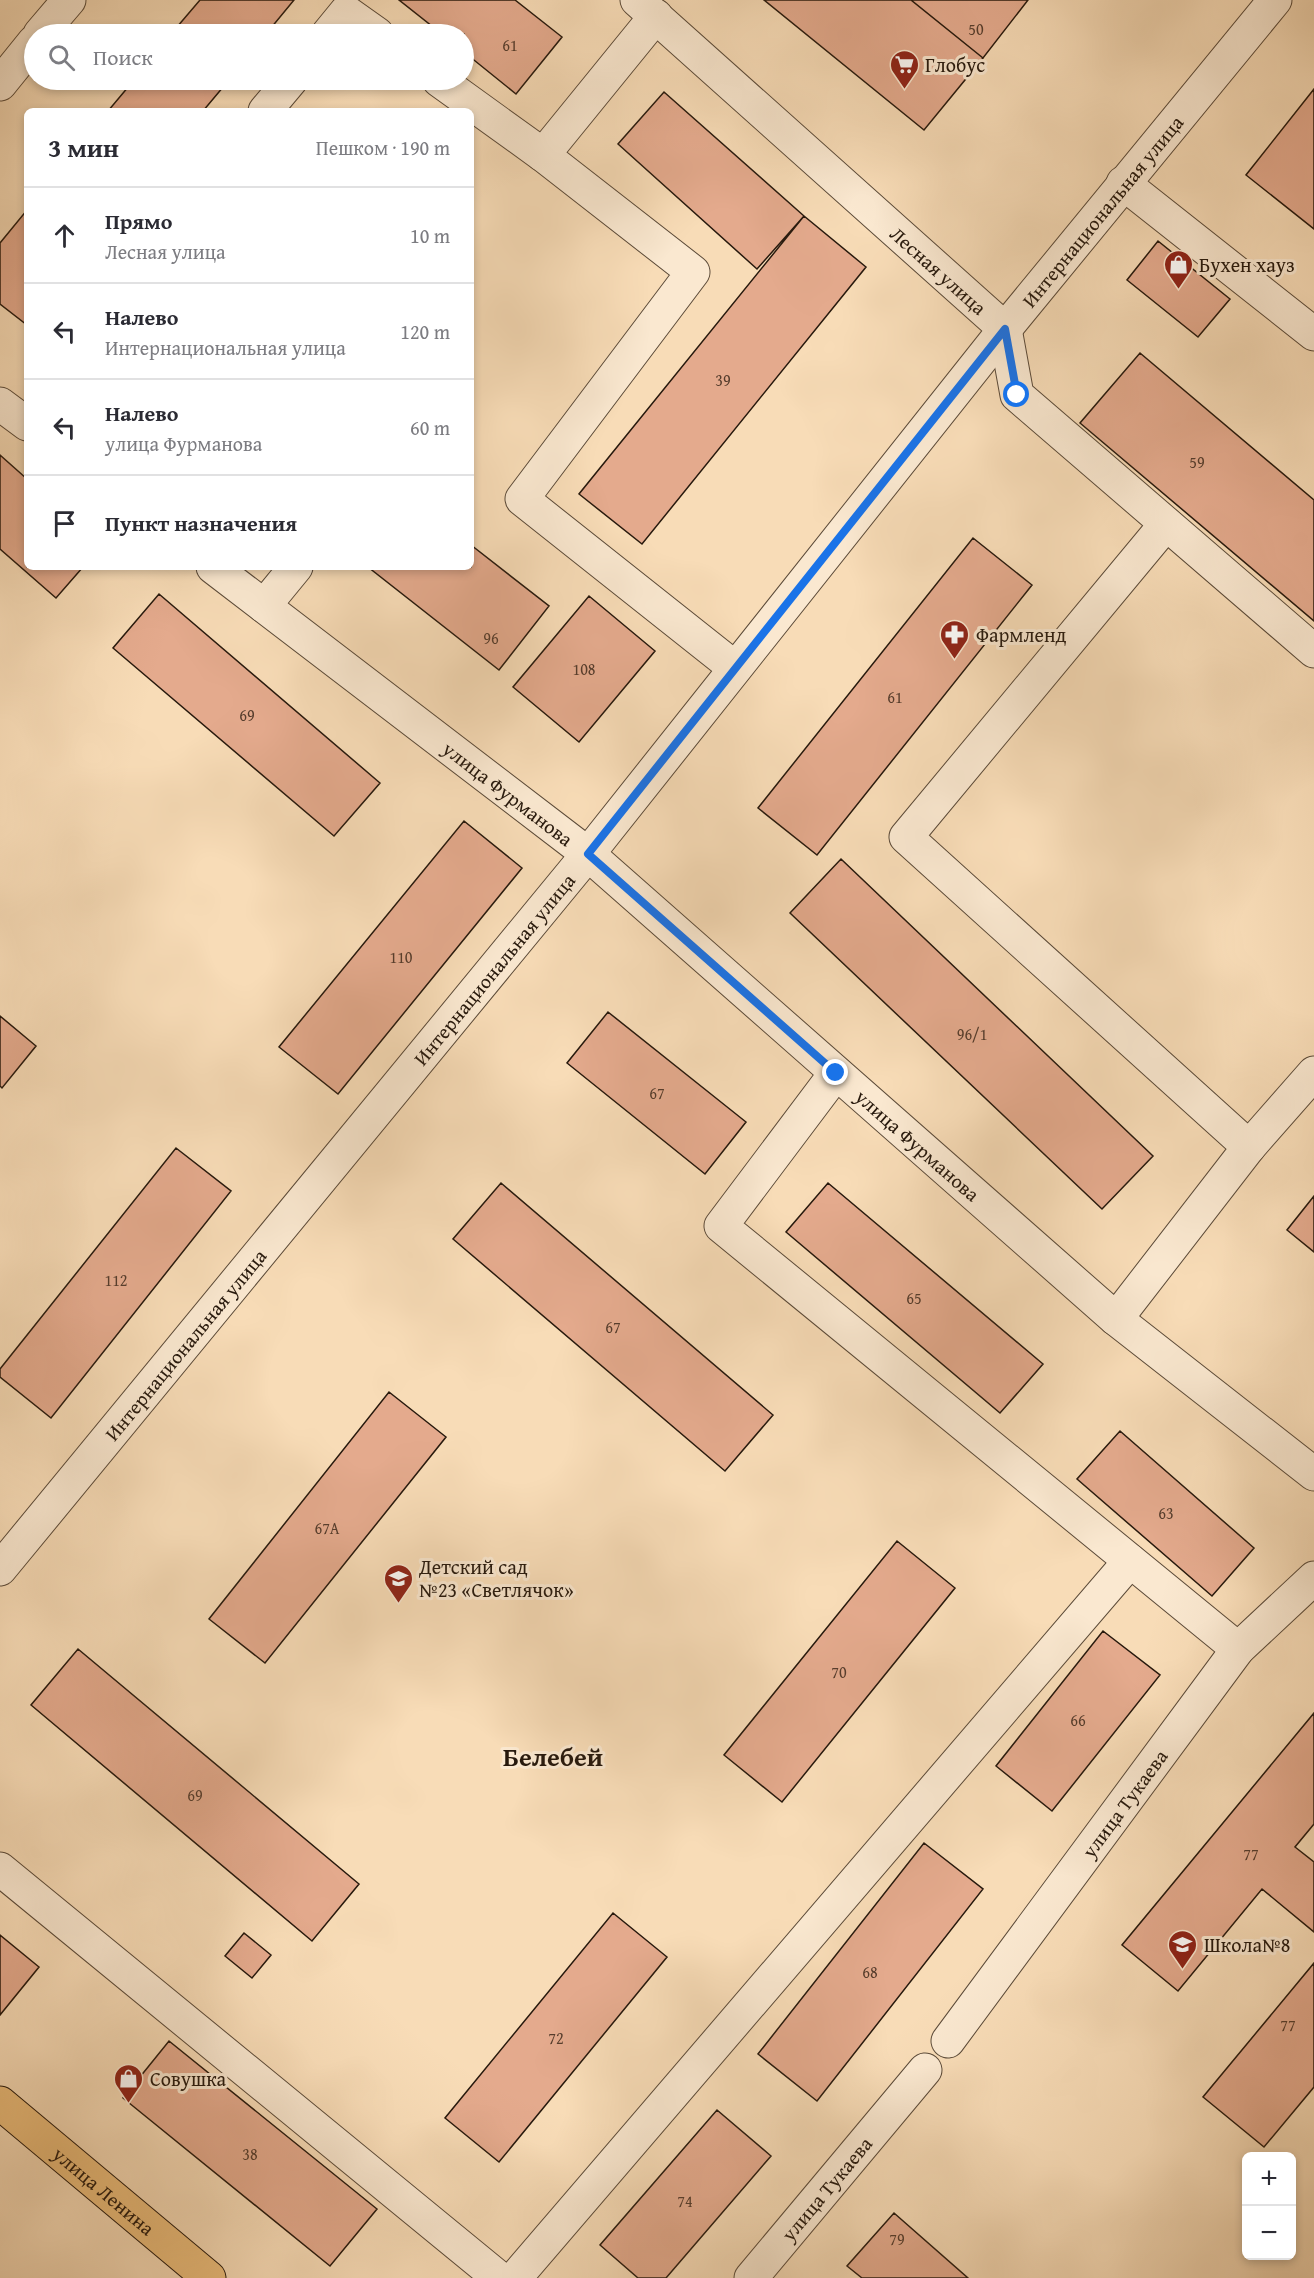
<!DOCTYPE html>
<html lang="ru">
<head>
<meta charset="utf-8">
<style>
	body { margin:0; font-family:"Gentium Book Plus",serif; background:#f7f7f7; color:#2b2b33 }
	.controls { position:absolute; right:18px; bottom:18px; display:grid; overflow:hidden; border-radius:9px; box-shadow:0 3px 9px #0003 }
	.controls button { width:54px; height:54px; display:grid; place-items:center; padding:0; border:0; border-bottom:2px solid #e1e1e2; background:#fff; color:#2b2b33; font:30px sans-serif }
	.stop { position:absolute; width:18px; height:18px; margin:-14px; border:4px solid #1a73e8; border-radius:50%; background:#fff }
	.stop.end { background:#1a73e8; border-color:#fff; box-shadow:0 2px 6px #0008 }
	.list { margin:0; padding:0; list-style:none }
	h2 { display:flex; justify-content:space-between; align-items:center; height:78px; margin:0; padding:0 24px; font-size:26px }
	h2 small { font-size:20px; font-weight:400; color:#7c7c81 }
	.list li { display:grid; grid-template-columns:39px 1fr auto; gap:18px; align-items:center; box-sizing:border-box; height:96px; padding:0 24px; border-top:2px solid #e1e1e2 }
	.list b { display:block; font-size:22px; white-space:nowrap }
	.list p { margin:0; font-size:20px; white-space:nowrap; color:#7c7c81 }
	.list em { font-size:20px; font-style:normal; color:#7c7c81 }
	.icon { flex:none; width:33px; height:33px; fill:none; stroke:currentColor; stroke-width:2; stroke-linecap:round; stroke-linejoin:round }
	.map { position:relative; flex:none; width:1314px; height:2278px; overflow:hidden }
	.search { position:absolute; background:#fff; box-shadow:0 3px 9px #0003; left:24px; top:24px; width:450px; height:66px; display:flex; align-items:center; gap:15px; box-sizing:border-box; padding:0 21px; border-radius:33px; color:#7c7c81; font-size:22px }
	.panel { position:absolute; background:#fff; box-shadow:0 3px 9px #0003; left:24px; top:108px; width:450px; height:462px; border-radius:9px }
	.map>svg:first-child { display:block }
	.building { fill:#e4aa8d; stroke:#27190d; stroke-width:1.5 }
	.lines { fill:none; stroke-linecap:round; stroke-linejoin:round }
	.minor-casing { stroke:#5b4a38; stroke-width:35 }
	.major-casing { stroke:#27190d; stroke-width:35 }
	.minor { stroke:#fae8d0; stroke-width:33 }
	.major { stroke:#ecbe7c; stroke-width:33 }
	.route { stroke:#1a73e8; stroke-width:8 }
	.labels { text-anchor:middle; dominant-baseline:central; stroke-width:6; stroke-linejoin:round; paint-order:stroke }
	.number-label { font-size:16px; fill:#563d2d }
	.poi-label { font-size:20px; fill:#27190d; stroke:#fae8d0; text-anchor:start }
	.street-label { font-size:20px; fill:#27190d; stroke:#fae8d0 }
	.district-label { font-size:26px; font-weight:bold; fill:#27190d; stroke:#fae8d0 }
</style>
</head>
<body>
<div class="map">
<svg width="1314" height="2278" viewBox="0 0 1314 2278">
	<rect width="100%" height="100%" fill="#f8dcb7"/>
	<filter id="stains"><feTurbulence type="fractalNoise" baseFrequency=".00333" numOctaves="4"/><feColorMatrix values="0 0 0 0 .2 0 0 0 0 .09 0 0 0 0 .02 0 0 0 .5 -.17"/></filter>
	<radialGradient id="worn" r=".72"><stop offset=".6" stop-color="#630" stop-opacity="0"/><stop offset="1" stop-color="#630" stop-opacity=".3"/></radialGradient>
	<path class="building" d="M200,0H294L266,34H171Z
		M399,0H515L562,37L516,94L464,52V34H442Z
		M764,0H911L983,58L924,130Z
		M911,0H1028L983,58Z
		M134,80H229L203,111H108Z
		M1314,89V229L1246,175Z
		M664,92L804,216L757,269L618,144Z
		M27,210V325L0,304V243Z
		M804,216L866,267L642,544L579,494Z
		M1158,241L1230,299L1198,337L1127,280Z
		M1140,353L1314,500V621L1080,423Z
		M0,455L27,479V567H83L56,598L0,549Z
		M973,538L1032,585L817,855L758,808Z
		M471,545L549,606L499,670L368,567H471Z
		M159,594L380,783L334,836L113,648Z
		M589,596L655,651L579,742L513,687Z
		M464,821L522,868L338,1094L279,1047Z
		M841,859L1153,1156L1102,1209L790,913Z
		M608,1012L746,1122L705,1174L567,1063Z
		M0,1016L36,1046L2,1088L0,1086Z
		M176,1148L231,1191L51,1418L0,1377V1369Z
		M501,1183L773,1415L725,1471L453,1239Z
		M828,1183L1043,1364L1000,1413L786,1232Z
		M1314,1196V1252L1287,1230Z
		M389,1392L446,1437L265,1663L209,1619Z
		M1120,1431L1254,1548L1212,1596L1077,1479Z
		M897,1541L955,1588L782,1802L724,1755Z
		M1103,1631L1160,1675L1052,1811L996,1766Z
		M78,1649L359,1884L312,1941L31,1705Z
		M1314,1713V1824L1295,1847L1314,1862V1932L1262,1889L1178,1991L1122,1945Z
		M924,1843L983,1889L817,2101L758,2054Z
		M613,1913L667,1957L499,2162L445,2118Z
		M244,1933L271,1955L252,1978L225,1956Z
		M0,1935L39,1967L0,2015Z
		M1314,1963V2087L1264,2147L1203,2097Z
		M169,2041L377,2209L330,2266L123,2098Z
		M717,2110L771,2156L666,2278H638L600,2245Z
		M894,2213L968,2278H862L847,2266Z"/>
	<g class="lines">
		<defs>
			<g id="minor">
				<path id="s1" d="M637,0L1005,329L1017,395L1314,651"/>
				<path d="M40,34L69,0"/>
				<path d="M328,34L346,12L377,34"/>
				<path d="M439,80L543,155L656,16"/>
				<path d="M0,84L34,42"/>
				<path d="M265,111L291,80"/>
				<path d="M543,155L693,272L522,499L735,668"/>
				<path d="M1123,183L1314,334"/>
				<path d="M0,404L27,424"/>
				<path id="s2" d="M213,567L588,854L1116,1319L1314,1474"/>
				<path d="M264,606L296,567"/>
				<path d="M836,1073L721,1226L1238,1649"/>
				<path d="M1249,1147L1314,1073"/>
				<path d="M1116,1319L1249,1147L906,837L1166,524"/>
				<path id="s3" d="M0,1569L588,854L1005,329L1275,0"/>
				<path d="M0,1869L499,2278"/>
				<path id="s4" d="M948,2041L1238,1649L1314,1578"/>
				<path d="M515,2278L1130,1561"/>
				<path id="s5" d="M751,2278L925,2070"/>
			</g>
			<g id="major">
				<path id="s6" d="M0,2103L209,2278"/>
			</g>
		</defs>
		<use href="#minor" class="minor-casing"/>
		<use href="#major" class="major-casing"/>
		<use href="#minor" class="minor"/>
		<use href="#major" class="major"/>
	</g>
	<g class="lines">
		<path class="route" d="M836,1073L588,854L1005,329L1017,395"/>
	</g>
	<defs>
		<symbol id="supermarket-pin" viewBox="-11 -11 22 30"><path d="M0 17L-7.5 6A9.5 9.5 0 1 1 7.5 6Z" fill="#8f2418" stroke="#fae8d0"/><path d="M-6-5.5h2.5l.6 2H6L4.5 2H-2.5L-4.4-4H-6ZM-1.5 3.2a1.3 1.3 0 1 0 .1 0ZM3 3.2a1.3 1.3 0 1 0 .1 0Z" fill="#fff"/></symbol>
		<symbol id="shop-pin" viewBox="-11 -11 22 30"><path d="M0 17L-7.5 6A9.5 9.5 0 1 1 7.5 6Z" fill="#8f2418" stroke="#fae8d0"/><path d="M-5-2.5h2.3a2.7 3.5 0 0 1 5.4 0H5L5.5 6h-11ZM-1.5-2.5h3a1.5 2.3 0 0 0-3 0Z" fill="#fff"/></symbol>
		<symbol id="pharmacy-pin" viewBox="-11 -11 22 30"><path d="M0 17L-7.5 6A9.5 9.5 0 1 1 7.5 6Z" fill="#8f2418" stroke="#fae8d0"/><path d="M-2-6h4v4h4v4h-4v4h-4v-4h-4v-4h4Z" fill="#fff"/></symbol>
		<symbol id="school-pin" viewBox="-11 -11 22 30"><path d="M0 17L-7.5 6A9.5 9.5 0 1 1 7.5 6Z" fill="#8f2418" stroke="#fae8d0"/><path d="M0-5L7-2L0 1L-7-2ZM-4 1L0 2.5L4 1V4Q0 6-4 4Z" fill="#fff"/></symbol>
	</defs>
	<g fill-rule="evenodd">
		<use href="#supermarket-pin" x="888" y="48" width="33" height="45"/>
		<use href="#shop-pin" x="1162" y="248" width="33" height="45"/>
		<use href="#pharmacy-pin" x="938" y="618" width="33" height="45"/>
		<use href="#school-pin" x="382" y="1562" width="33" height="45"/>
		<use href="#school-pin" x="1166" y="1928" width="33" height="45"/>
		<use href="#shop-pin" x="112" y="2062" width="33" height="45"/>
	</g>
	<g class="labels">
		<g class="number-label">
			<text x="976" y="29">50</text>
			<text x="510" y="45">61</text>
			<text x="723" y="380">39</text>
			<text x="1197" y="462">59</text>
			<text x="491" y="638">96</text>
			<text x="584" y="669">108</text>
			<text x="895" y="697">61</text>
			<text x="247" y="715">69</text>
			<text x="401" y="957">110</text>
			<text x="972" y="1034">96/1</text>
			<text x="657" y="1093">67</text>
			<text x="116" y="1280">112</text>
			<text x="914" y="1298">65</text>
			<text x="613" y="1327">67</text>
			<text x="1166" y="1513">63</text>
			<text x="327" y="1528">67А</text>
			<text x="839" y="1672">70</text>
			<text x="1078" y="1720">66</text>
			<text x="195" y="1795">69</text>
			<text x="1251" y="1854">77</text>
			<text x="870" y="1972">68</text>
			<text x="1288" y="2025">77</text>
			<text x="556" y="2038">72</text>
			<text x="250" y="2154">38</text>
			<text x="685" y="2201">74</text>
			<text x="897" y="2239">79</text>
		</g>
		<g class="poi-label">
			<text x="925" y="64">Глобус</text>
			<text x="1199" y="264">Бухен хауз</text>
			<text x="976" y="634">Фармленд</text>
			<text x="419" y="1566">Детский сад<tspan x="419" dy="23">№23 «Светлячок»</tspan></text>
			<text x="1204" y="1944">Школа№8</text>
			<text x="150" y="2078">Совушка</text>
		</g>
		<g class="street-label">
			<text stroke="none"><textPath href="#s3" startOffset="1749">Интернациональная улица</textPath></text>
			<text stroke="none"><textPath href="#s1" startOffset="405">Лесная улица</textPath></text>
			<text stroke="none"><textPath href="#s2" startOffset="372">улица Фурманова</textPath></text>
			<text stroke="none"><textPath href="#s3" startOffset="777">Интернациональная улица</textPath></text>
			<text stroke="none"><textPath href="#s2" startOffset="912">улица Фурманова</textPath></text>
			<text stroke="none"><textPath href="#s3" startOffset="291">Интернациональная улица</textPath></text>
			<text stroke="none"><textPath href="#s4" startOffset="296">улица Тукаева</textPath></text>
			<text stroke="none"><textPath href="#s5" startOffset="117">улица Тукаева</textPath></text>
			<text stroke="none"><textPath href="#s6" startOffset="136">улица Ленина</textPath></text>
		</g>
		<g class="district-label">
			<text x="553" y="1756">Белебей</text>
		</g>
	</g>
	<rect width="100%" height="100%" filter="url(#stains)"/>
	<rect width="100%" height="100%" fill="url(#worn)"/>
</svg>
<div class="controls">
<button>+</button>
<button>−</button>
</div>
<div class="stop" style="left:1017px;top:395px"></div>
<div class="stop end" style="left:836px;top:1073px"></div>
<div class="search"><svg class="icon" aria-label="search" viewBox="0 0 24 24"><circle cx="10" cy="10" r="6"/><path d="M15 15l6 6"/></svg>Поиск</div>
<section class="panel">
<h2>3 мин<small>Пешком · 190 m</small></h2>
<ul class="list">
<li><svg class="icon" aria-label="ahead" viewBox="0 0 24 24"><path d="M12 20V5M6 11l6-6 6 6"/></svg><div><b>Прямо</b><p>Лесная улица</p></div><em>10 m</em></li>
<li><svg class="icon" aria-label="left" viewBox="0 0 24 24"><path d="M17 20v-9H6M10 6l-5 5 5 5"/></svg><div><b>Налево</b><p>Интернациональная улица</p></div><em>120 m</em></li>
<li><svg class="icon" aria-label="left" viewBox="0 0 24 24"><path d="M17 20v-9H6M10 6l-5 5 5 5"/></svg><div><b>Налево</b><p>улица Фурманова</p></div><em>60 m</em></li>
<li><svg class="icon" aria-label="arrive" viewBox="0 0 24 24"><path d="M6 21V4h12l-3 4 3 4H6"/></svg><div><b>Пункт назначения</b></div></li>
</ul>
</section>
</div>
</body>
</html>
